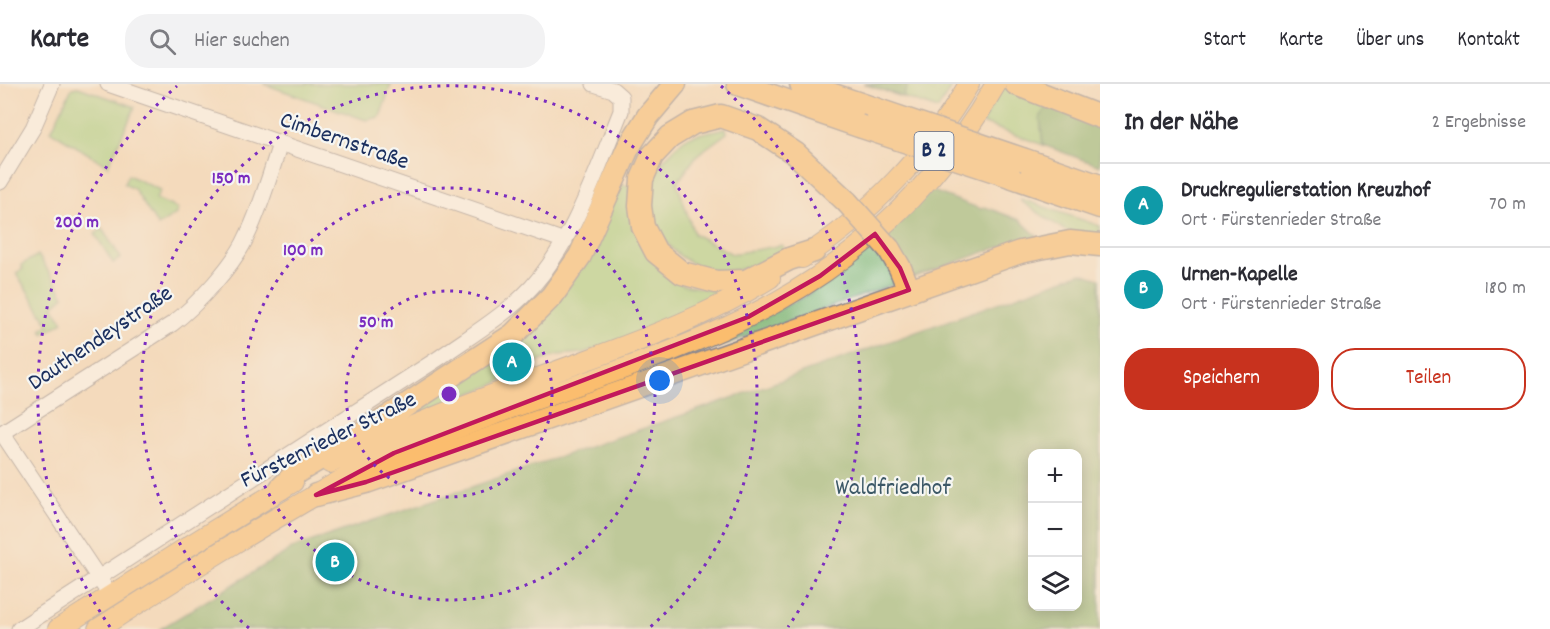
<!DOCTYPE html>
<html lang="de">
<head>
<meta charset="utf-8">
<style>
	body { margin:0; font-family:Dekko,sans-serif; background:#f2f2f3; color:#2b2b33 }
	.controls { position:absolute; right:18px; bottom:18px; display:grid; overflow:hidden; border-radius:12px; box-shadow:0 3px 15px #0003 }
	.controls button { width:54px; height:54px; display:grid; place-items:center; padding:0; border:0; border-bottom:2px solid #e1e1e2; background:#fff; color:#2b2b33; font:30px sans-serif }
	.you { position:absolute; left:660px; top:297px; width:21px; height:21px; margin:-15px; border:4px solid #fff; border-radius:50%; background:#1a73e8; box-shadow:0 0 0 9px #1a73e833 }
	.badge { display:grid; place-items:center; width:39px; height:39px; border-radius:50%; background:#c8321e; color:#fff; font-size:20px; font-weight:700 }
	.pin { position:absolute; translate:-50% -50%; border:3px solid #fff; box-shadow:0 2px 6px #0006 }
	.list { margin:0; padding:0; list-style:none }
	h2 { display:flex; justify-content:space-between; align-items:center; height:78px; margin:0; padding:0 24px; font-size:26px }
	h2 small { font-size:20px; font-weight:400; color:#7c7c81 }
	.list li { display:grid; grid-template-columns:39px 1fr auto; gap:18px; align-items:center; box-sizing:border-box; height:84px; padding:0 24px; border-top:2px solid #e1e1e2 }
	.list b { display:block; font-size:22px; white-space:nowrap }
	.list p { margin:0; font-size:20px; white-space:nowrap; color:#7c7c81 }
	.list em { font-size:20px; font-style:normal; color:#7c7c81 }
	.actions { display:flex; gap:12px; padding:18px 24px }
	.actions a { flex:1; padding:14px 0; border:2px solid #c8321e; border-radius:24px; text-align:center; font-size:21px; color:#c8321e }
	.actions .main { background:#c8321e; color:#fff }
	.icon { flex:none; width:33px; height:33px; fill:none; stroke:currentColor; stroke-width:2; stroke-linecap:round; stroke-linejoin:round }
	.map { position:relative; flex:none; width:1100px; height:545px; overflow:hidden }
	header { display:flex; align-items:center; gap:36px; box-sizing:border-box; height:84px; padding:0 30px; background:#fff; border-bottom:2px solid #e1e1e2 }
	header strong { font-size:28px }
	nav { display:flex; gap:33px; margin-inline-start:auto; font-size:21px }
	.search { width:420px; height:54px; background:#f2f2f3; display:flex; align-items:center; gap:15px; box-sizing:border-box; padding:0 21px; border-radius:24px; color:#7c7c81; font-size:22px }
	main { display:flex }
	aside { flex:1; background:#fff }
	.map>svg:first-child { display:block }
	.green { fill:#9dd283; stroke:#5c8070; stroke-width:1.5 }
	.forest { fill:#7eb471; stroke:#4c7268; stroke-width:1.5; fill-rule:evenodd }
	.lines { fill:none; stroke-linecap:round; stroke-linejoin:round }
	.minor-casing { stroke:#88848d; stroke-width:17 }
	.major-casing { stroke:#88848d; stroke-width:22 }
	.highway-casing { stroke:#88848d; stroke-width:25 }
	.minor { stroke:#fff; stroke-width:15 }
	.major { stroke:#fbbd6e; stroke-width:20 }
	.highway { stroke:#fbbd6e; stroke-width:22 }
	.highway-bridge-casing { stroke:#88848d; stroke-width:25; stroke-linecap:butt }
	.highway-bridge { stroke:#fbbd6e; stroke-width:22 }
	.marked { fill:none; stroke:#c2185b; stroke-width:4.5; stroke-linejoin:round }
	.ring { fill:none; stroke:#7b2cbf; stroke-width:3; stroke-dasharray:3 6 }
	.labels { text-anchor:middle; dominant-baseline:central; stroke-width:4.5; stroke-linejoin:round; paint-order:stroke }
	.shield { fill:#f6f6f2; stroke:#5d6b8a; stroke-width:1.5 }
	.shield-label { font-size:22px; font-weight:bold; fill:#1b2f5e }
	.street-label { font-size:24px; fill:#1b2f5e; stroke:#f6f6f2 }
	.park-label { font-size:24px; fill:#3c5867; stroke:#f6f6f2 }
	.centre { fill:#7b2cbf; stroke:#f6f6f2; stroke-width:3 }
	.ring-label { font-size:18px; text-anchor:middle; font-weight:bold; fill:#7b2cbf; stroke:#f6f6f2; stroke-width:4.5; stroke-linejoin:round; paint-order:stroke }
</style>
</head>
<body>
<header>
<strong>Karte</strong>
<div class="search"><svg class="icon" aria-label="search" viewBox="0 0 24 24"><circle cx="10" cy="10" r="6"/><path d="M15 15l6 6"/></svg>Hier suchen</div>
<nav><a>Start</a><a>Karte</a><a>Über uns</a><a>Kontakt</a></nav>
</header>
<main>
<div class="map">
<svg width="1100" height="545" viewBox="0 0 1100 545">
	<rect width="100%" height="100%" fill="#f6f6f2"/>
	<filter id="ink" filterUnits="userSpaceOnUse"><feTurbulence type="fractalNoise" baseFrequency=".0167" numOctaves="2"/><feDisplacementMap in="SourceGraphic" scale="12" xChannelSelector="R" yChannelSelector="G"/><feConvolveMatrix kernelMatrix="1 2 1 2 8 2 1 2 1" color-interpolation-filters="sRGB"/></filter>
	<filter id="wash" filterUnits="userSpaceOnUse"><feTurbulence type="fractalNoise" baseFrequency=".008" numOctaves="4" result="noise"/><feDisplacementMap in="SourceGraphic" scale="24" xChannelSelector="R" yChannelSelector="G"/><feGaussianBlur stdDeviation="1.35" result="paint"/><feColorMatrix in="noise" values="0 0 0 0 0 0 0 0 0 0 0 0 0 0 0 0 0 1.4 0 .05"/><feComposite in="paint" operator="in"/></filter>
	<g filter="url(#wash)">
		<rect width="100%" height="100%" fill="#f4dabc"/>
		<path class="green" d="M264,0H391L380,33L366,36Z
			M864,0H953L938,25Z
			M1004,0L1055,10L1040,33L1043,61L982,39Z
			M78,3L135,23L108,82L51,47L72,4Z
			M726,44L727,49L697,71L677,99L694,150L732,170L782,161L786,168C765,176 743,189 720,187C660,183 626,109 672,67C676,63 681,57 686,54C698,49 714,47 726,44Z
			M128,91L160,106L156,115L178,125L176,130L158,142L134,105L124,100Z
			M622,101L629,102L633,138L649,173L683,201L730,209L645,247L583,269L557,271L527,282L493,301L418,329L416,324L512,261Z
			M1021,115L1100,142V151L1066,147L1021,117Z
			M102,145L121,174L113,179L95,150Z
			M38,171L64,212L53,222L63,238L43,250L41,246L49,241L16,189L23,185L21,181Z"/>
		<path class="forest" d="M864,0H908L903,13Z
			M1055,10L1100,33V82L1043,61L1040,33Z
			M930,106L981,125L985,123L1020,136L1038,153L993,165L627,295L626,293L701,262L804,213L873,163Z
			M1081,189L1100,195V545H160L295,463L712,321ZM1032,370H1078V522H1032Z"/>
	</g>
	<g filter="url(#ink)">
		<g class="lines">
			<defs>
				<path id="minor" d="M108,0L565,157
					M0,98L33,44L52,0
					M2,349L104,502
					M0,350L172,240C196,222 235,180 247,152C261,123 270,91 280,60
					M19,545L439,274C467,254 498,236 523,212C570,167 597,86 621,27V13L613,6L594,0"/>
				<path id="major" d="M802,174C868,133 930,67 969,0
					M330,379C413,338 501,308 587,276C650,253 713,229 770,194
					M58,545L189,462L293,398
					M98,545C160,505 222,466 285,429C321,408 356,386 394,369C431,353 470,340 509,325C598,293 695,264 778,217C872,164 943,93 996,0"/>
				<path id="highway" d="M738,0L859,42
					M801,0L875,25
					M1016,0L1100,33
					M1025,76L1100,102
					M1010,92L1100,123
					M889,165L900,184L909,206
					M814,167L789,175L746,197L716,198L682,189L656,168L643,143L640,122L642,95L652,72L670,53L693,39L721,32L758,45L796,70L847,118
					M281,404L297,388L370,345L513,251L552,212L580,172L628,64L648,32L675,0
					M316,411L366,398L1020,168L1070,158L1100,161"/>
			</defs>
			<use href="#minor" class="minor-casing"/>
			<use href="#major" class="major-casing"/>
			<use href="#highway" class="highway-casing"/>
			<use href="#minor" class="minor"/>
			<use href="#major" class="major"/>
			<use href="#highway" class="highway"/>
			<defs>
				<path id="highway-bridge" d="M875,25L1025,76
					M859,42L1010,92
					M847,118L889,165"/>
			</defs>
			<use href="#highway-bridge" class="highway-bridge-casing"/>
			<use href="#highway-bridge" class="highway-bridge"/>
		</g>
	</g>
	<path d="M0 0H1100V545H0ZM875,150L900,184L909,206L366,398L316,411L394,369L748,233L820,192Z" fill="#f4dabc" fill-opacity=".55" fill-rule="evenodd"/>
	<path class="marked" d="M875,150L900,184L909,206L366,398L316,411L394,369L748,233L820,192Z"/>
	<g class="ring">
		<circle cx="449" cy="310" r="103"/>
		<circle cx="449" cy="310" r="206"/>
		<path d="M249 544A308 308 0 1 1 649 544"/>
		<path d="M110 543A411 411 0 0 1 177 2M721 2A411 411 0 0 1 788 543"/>
	</g>
	<g class="labels">
		<rect class="shield" x="914.5" y="48" width="39" height="38" rx="4.5"/>
		<g class="shield-label">
			<text x="934" y="67">B 2</text>
		</g>
		<g class="street-label">
			<text transform="translate(344 58) rotate(19)">Cimbernstraße</text>
			<text transform="translate(101 255) rotate(-34)">Dauthendeystraße</text>
			<text transform="translate(329 357) rotate(-26)">Fürstenrieder Straße</text>
		</g>
		<g class="park-label">
			<text x="893" y="405">Waldfriedhof</text>
		</g>
	</g>
	<circle cx="449" cy="310" r="9" class="centre"/>
	<g class="ring-label">
		<text x="231" y="99">150 m</text>
		<text x="77" y="143">200 m</text>
		<text x="303" y="171">100 m</text>
		<text x="376" y="243">50 m</text>
	</g>
</svg>
<div class="controls">
<button>+</button>
<button>−</button>
<button><svg class="icon" aria-label="layers" viewBox="0 0 24 24"><path d="M12 4l9 5-9 5-9-5zM3 14l9 5 9-5"/></svg></button>
</div>
<div class="you"></div>
<div class="pin badge" style="left:512px;top:278px;background:#0f9aa8">A</div>
<div class="pin badge" style="left:335px;top:478px;background:#0f9aa8">B</div>
</div>
<aside>
<h2>In der Nähe<small>2 Ergebnisse</small></h2>
<ul class="list">
<li><span class="badge" style="background:#0f9aa8">A</span><div><b>Druckregulierstation Kreuzhof</b><p>Ort · Fürstenrieder Straße</p></div><em>70 m</em></li>
<li><span class="badge" style="background:#0f9aa8">B</span><div><b>Urnen-Kapelle</b><p>Ort · Fürstenrieder Straße</p></div><em>180 m</em></li>
</ul>
<div class="actions"><a class="main">Speichern</a><a>Teilen</a></div>
</aside>
</main>
</body>
</html>
